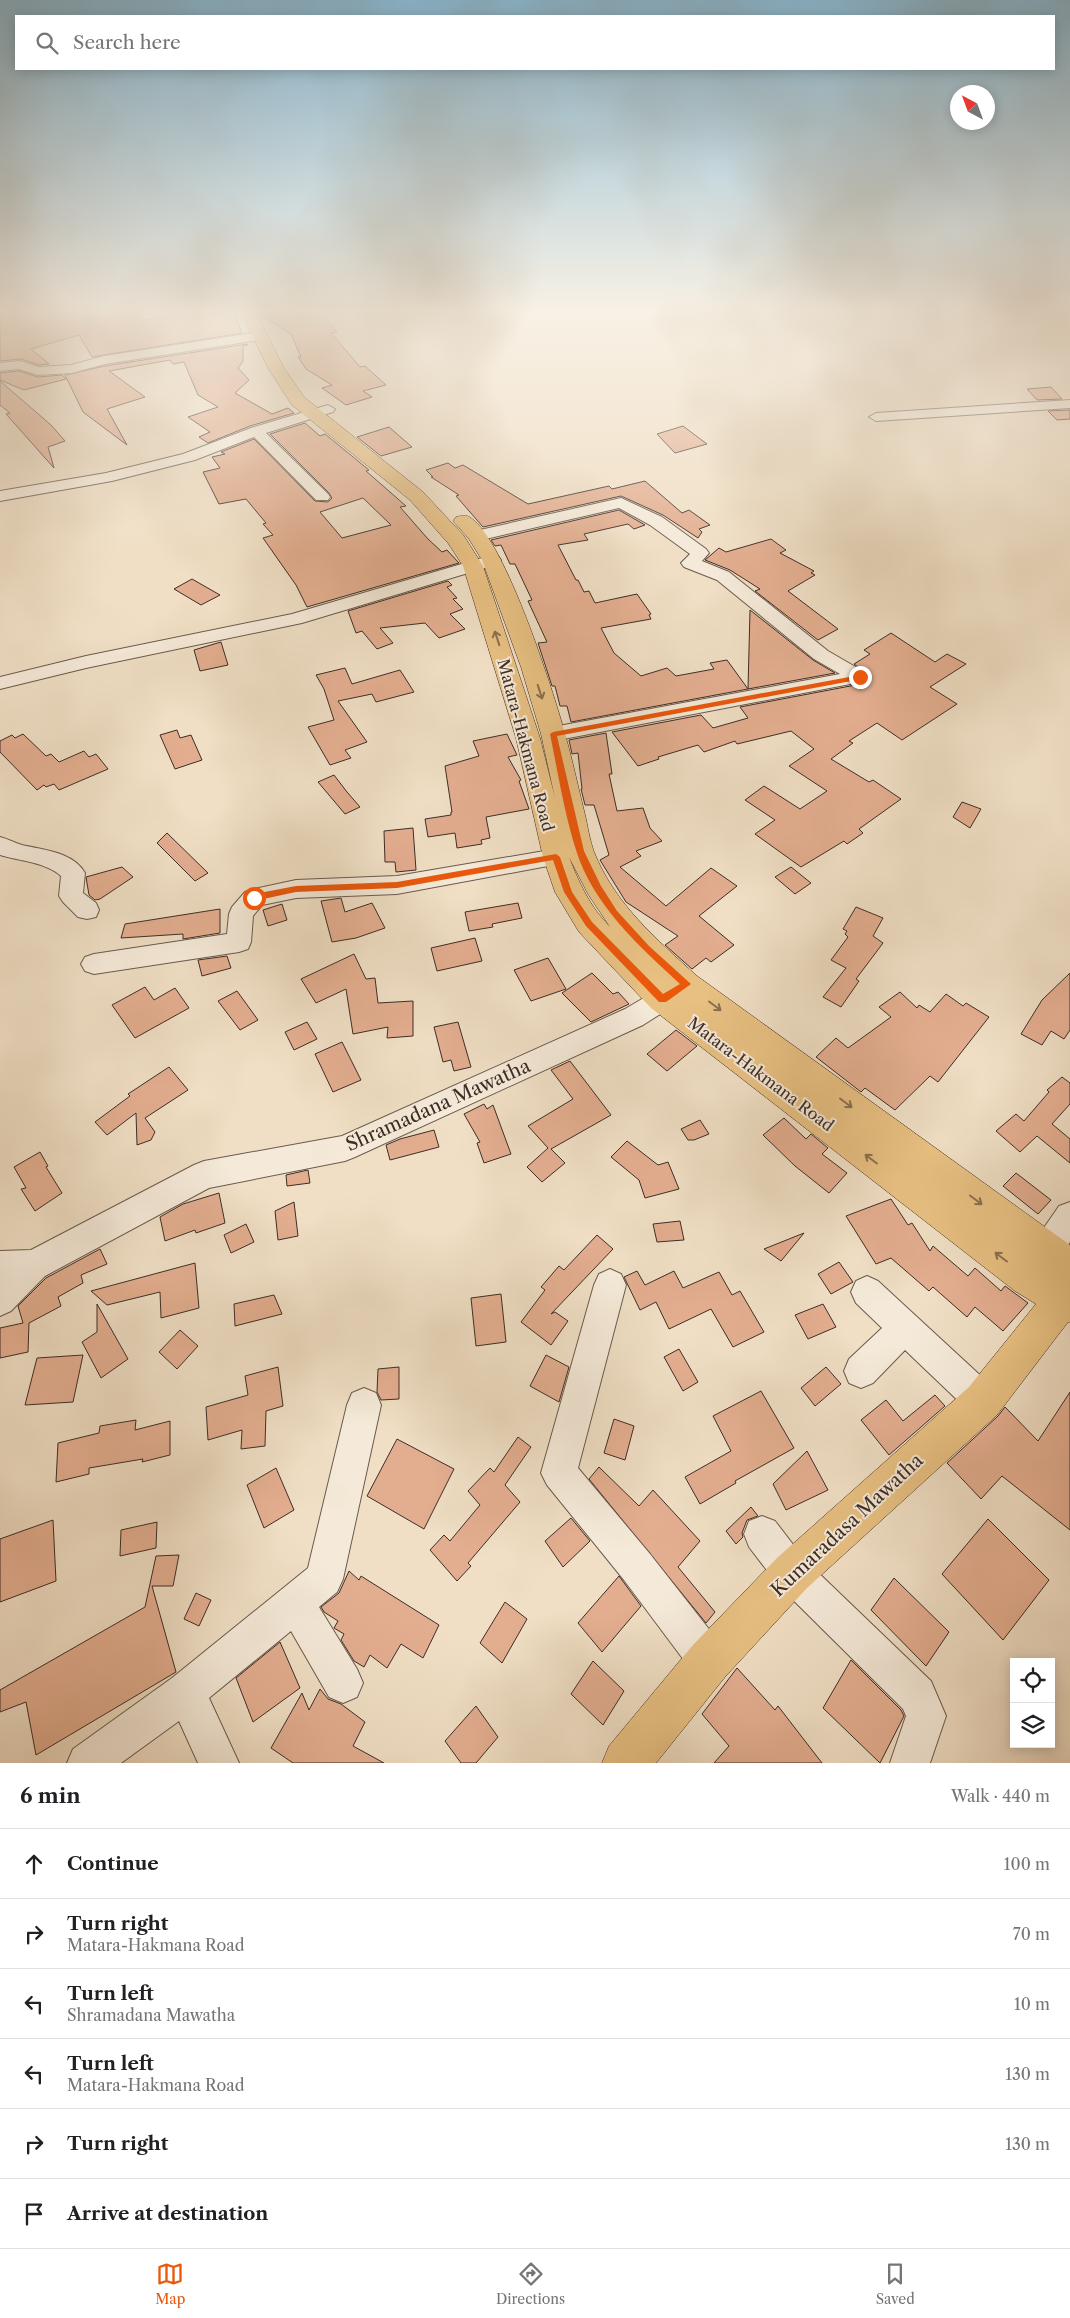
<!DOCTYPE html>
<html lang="en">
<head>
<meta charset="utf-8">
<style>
	body { margin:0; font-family:"Libre Caslon Text",serif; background:#f2f2f2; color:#202124 }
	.controls { position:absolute; right:15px; bottom:15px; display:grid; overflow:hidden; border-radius:0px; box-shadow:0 2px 12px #0003 }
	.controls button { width:45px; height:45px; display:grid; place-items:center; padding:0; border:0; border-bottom:1px solid #e0e0e0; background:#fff; color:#202124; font:25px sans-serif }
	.compass { position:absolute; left:950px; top:85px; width:45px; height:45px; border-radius:50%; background:#fff; box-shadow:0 2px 12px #0003; rotate:319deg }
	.stop { position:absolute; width:15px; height:15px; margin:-11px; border:4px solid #ea580c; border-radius:50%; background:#fff }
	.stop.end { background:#ea580c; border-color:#fff; box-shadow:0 1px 5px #0008 }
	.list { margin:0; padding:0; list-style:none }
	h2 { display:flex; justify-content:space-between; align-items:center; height:65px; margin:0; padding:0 20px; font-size:21px }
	h2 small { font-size:16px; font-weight:400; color:#757577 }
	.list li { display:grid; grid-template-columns:32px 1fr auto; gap:15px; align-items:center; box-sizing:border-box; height:70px; padding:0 20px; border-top:1px solid #e0e0e0 }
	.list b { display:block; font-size:19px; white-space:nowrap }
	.list p { margin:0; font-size:16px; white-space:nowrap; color:#757577 }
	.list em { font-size:16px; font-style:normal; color:#757577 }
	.icon { flex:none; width:28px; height:28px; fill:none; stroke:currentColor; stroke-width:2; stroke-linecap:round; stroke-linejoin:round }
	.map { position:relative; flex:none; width:1070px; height:1763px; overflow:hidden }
	.search { position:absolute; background:#fff; box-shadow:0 2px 12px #0003; left:15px; right:15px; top:15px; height:55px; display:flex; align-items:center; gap:12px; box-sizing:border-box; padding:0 18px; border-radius:0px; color:#757577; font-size:19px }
	.sheet { height:485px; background:#fff }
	nav { display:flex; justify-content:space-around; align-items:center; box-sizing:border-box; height:70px; border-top:1px solid #e0e0e0; background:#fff; font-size:14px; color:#757577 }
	nav a { display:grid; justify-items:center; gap:2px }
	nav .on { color:#ea580c }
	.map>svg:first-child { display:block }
	.building { fill:#e3ae90; stroke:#3e2d26; fill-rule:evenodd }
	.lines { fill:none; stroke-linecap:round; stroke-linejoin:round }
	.minor-casing { stroke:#6a5a4e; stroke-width:2 }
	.major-casing { stroke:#3e2d26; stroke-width:1 }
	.minor { fill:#f5ead9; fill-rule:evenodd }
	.major { fill:#e8c082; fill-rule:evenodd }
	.oneway { stroke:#8a6f4f }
	.route { fill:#ea580c }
	.labels { text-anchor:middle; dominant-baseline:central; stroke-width:4; stroke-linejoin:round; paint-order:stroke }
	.street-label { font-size:16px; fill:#3e2d26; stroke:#f5ead9 }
	.near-street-label { font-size:19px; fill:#3e2d26; stroke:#f5ead9 }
</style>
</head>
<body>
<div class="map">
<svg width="1070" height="1763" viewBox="0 0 1070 1763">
	<rect width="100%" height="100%" fill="#f0dfc5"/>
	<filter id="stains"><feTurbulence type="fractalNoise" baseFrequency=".004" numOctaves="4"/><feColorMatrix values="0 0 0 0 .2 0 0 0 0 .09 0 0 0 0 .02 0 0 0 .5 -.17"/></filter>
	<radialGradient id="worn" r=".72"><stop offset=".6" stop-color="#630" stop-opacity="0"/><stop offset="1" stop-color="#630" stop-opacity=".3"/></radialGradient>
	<path class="building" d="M0,309H109L110,317L135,312L143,321L182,312L180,309H217L218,311L232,309L242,333L92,357L79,335L31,349L49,364L39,365L21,359L0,361Z
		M261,315L323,316L337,332L331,333L360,367L365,366L386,385L363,391L372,397L346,405L322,388L332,385L306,369L298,357H301L291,334Z
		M247,344L248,345L243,346V361L238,368L249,380L235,393L272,414L288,408L294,413L250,426L208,443L199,437L210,432L188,417L218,407L198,395L184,362L173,364L170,360L109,371L145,397L107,409L127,445L83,412L65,375L105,366Z
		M19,371L38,377L62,375L66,379L24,390L0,380V373Z
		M0,381L51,425L65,441L48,447L54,468L6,414L10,413L0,405Z
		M1051,387L1062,399L1037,400L1027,389Z
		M1070,410V419L1057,420L1048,411Z
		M305,423L320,436L325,434L369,470L366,471L406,506L400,507L428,539L442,552L447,550L459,563L307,607L296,585L263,538L273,535L263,524L266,523L246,499L219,504L203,472L220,468L212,457L225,454L221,452L254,439L315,501L328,502L332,498L329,493L270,434ZM363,498L391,525L342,538L320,512Z
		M683,426L707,444L675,453L657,434Z
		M389,427L412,447L381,456L357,437Z
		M448,463L455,468L463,465L528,504L609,486L612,489L645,481L682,513L689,510L710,525L699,529L702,532L698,538L663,515L621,496L483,527L456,496L459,495L431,477H433L426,470Z
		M619,510L645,525L634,529L628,524L584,534L588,540L558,545L576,580H578L584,592L589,591L595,603L637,594L651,614L649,615L651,619L601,628L614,653L641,676L667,668L676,676L714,669L710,663L727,660L748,689L571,722L567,706H560L555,686H552L538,643L547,642L528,601L532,600L515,564H510L501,545L495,546L491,540Z
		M771,539L786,550L780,553L814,571L811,573L815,575L788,591L838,629L818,640L755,591L760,589L730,570L705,560L719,548L726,552Z
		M192,579L220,595L201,605L174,589Z
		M448,581L452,585L447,587L457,598L453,599L463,609L450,614L465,629L439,638L425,623L380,628L393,643L377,649L362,631L356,633L348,611Z
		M750,610L813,660L835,673L748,689Z
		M891,633L935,662L947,654L966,664L930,687L957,704L902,740L877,723L849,741L853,743L831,759L869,782L873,780L901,799L859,829L863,833L847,844L844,841L801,867L755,834L775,820L745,800L764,786L800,809L827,791L789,766L814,749L791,731L737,744L735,741L704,752L698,745L658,757L659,759L638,766L612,732L701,715L713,728L748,718L740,707L866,683L870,676L854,664L870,654L864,650Z
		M221,642L228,665L200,671L194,650Z
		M345,668L352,684L400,670L414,692L376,702L372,694L338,701L367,742L345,750L351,758L330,765L308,727L334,720L324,689L316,675Z
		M177,730L180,738L191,735L202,760L175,769L160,735Z
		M606,733L612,774H609L617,811L643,808L650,828L662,841L636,851L641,856L620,867L666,906L711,868L737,886L699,916L734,945L711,962L706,958L692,969L665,945L678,936L626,902L600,860L609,855L594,805H585L581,789H582L578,753L572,754L569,740Z
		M23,734L46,756L51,754L59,762L84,751L89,757L96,754L108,769L59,790L54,784L46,787L44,785L37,790L0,752V741L12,735L15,738Z
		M507,734L517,755L508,757L521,780L519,781L529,809L486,817L490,838L481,840L482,844L457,848L455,833L428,837L425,819L451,815V812H452L445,766L479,756L473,741Z
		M334,775L347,792L360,807L345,814L318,782Z
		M962,802L981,809L970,828L953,817Z
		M413,828L416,870L396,872L395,862H385L384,831Z
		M167,833L208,873L195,881L157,843Z
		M122,867L133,877L100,899L95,900L89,895L86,877Z
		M791,867L811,883L795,894L775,877Z
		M341,898L345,912L372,903L385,928L356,938L332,942L321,901Z
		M518,903L522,918L492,924L493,927L469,931L465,912Z
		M282,904L287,920L268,926L263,910Z
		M856,907L883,918L873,936L883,943L856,979L859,981L841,1007L823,997L846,968L831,960L848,937L845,934L847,931L843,929Z
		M220,909V933L183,939V934L121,938L125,924Z
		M475,938L482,961L437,971L431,948Z
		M354,954L366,979L375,978L378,1003L413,1001V1036L387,1038L388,1027L353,1034L346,989L316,1003L301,979Z
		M227,956L231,968L202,976L198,960Z
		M548,958L566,989L531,1001L514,970Z
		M592,973L613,994L618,992L629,1004L591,1022L562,993Z
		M1070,973V1030L1064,1039L1051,1031L1042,1045L1021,1034L1042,1000Z
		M145,987L154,1000L175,988L189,1008L135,1038L112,1005Z
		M237,991L258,1020L240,1030L218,1001Z
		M900,992L917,1008L919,1005L930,1012L946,994L963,1006L966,1003L989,1017L938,1082L930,1076L895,1110L865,1088L861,1092L816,1057L836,1038L848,1048L891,1017L879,1007Z
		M307,1022L317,1039L294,1050L285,1032Z
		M458,1022L471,1067L454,1071L451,1060L443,1062L434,1027Z
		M676,1030L697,1046L667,1071L647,1054Z
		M342,1042L361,1080L333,1092L315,1054Z
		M570,1061L611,1115L551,1149L565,1163L542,1182L527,1167L548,1148L528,1126L573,1099L551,1070Z
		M169,1067L188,1090L145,1118L155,1132L151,1140L137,1145L136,1113L107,1135L95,1122L130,1096L128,1094Z
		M1062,1077L1070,1083V1104L1052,1124L1070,1139V1163L1037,1136L1020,1152L996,1131L1016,1114L1024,1121L1049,1092L1047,1090Z
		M484,1104L487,1109L493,1105L511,1154L484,1163L477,1143L480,1142L464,1114Z
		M784,1118L806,1139L811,1134L828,1148L822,1154L847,1173L829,1193L795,1166L763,1135Z
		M700,1120L709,1134L694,1140H688L681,1129Z
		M434,1130L439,1147L390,1160L386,1145L400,1139Z
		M627,1141L658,1165L668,1162L679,1189L645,1198L639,1180L611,1157Z
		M40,1152L48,1166L46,1167L62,1193L35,1211L21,1189L26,1188L14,1167Z
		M308,1170L310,1183L287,1186L286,1175Z
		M1016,1173L1051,1200L1038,1214L1003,1186Z
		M219,1193L225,1223L196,1233L195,1230L165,1241L160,1217L183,1204Z
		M891,1199L908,1225L912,1223L930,1251L933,1246L968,1276L975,1268L1001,1291L1005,1286L1028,1303L1003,1331L975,1307L967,1317L933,1287L929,1291L891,1258L876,1264L846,1216Z
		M294,1202L298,1236L278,1240L275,1211Z
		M680,1221L684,1240L657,1242L653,1224Z
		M246,1224L254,1242L231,1253L224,1235Z
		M804,1233L781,1261L764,1249Z
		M597,1235L613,1249L551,1314L555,1312L568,1321L551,1345L521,1322L545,1290L541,1287L559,1266L564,1270Z
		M100,1249L107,1264L81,1275L83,1283L58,1297L61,1306L29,1323L28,1352L0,1358V1328L23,1323L18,1306L46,1278Z
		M839,1262L853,1282L831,1294L818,1274Z
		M195,1263L199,1308L161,1318L160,1292L107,1305L91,1291Z
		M637,1271L645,1285L674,1271L683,1288L719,1272L732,1295L740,1291L764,1332L733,1347L711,1309L669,1329L656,1302L640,1310L624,1277Z
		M501,1294L506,1342L476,1346L471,1298Z
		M274,1295L282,1314L235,1326L234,1304Z
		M97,1304L128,1359L101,1378L82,1342L97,1332Z
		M823,1304L836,1327L808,1339L795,1315Z
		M180,1330L198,1346L177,1369L159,1352Z
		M679,1349L698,1382L683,1391L664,1357Z
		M83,1355L73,1402L25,1405L37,1358Z
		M546,1355L569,1367L559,1402L530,1386Z
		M278,1367L283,1406L266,1411L265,1446L241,1449L242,1430L208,1440L206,1407L248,1395L245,1376Z
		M399,1367V1399L381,1400L377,1392L378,1369Z
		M826,1367L841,1384L815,1406L801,1388Z
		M761,1391L794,1448L735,1481L736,1483L700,1504L685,1477L731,1451L713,1416Z
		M1070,1392V1530L1002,1476L981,1499L947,1463L998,1416L1005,1407L1038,1441Z
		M935,1395L945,1406L889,1455L861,1420L886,1400L903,1421Z
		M614,1419L634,1426L625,1460L604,1453Z
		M136,1420L135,1430L170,1421V1455L142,1462L143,1459L89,1468V1474L56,1482L58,1443L99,1433L100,1426Z
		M518,1437L531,1447L505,1485L520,1502L468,1563L471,1566L457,1581L430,1550L444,1535L450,1541L480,1505L468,1491L490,1468L494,1472Z
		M397,1439L454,1469L424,1529L367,1496Z
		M807,1451L828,1490L786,1510L773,1484Z
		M599,1467L639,1506L653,1490L700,1541L678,1567L715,1612L706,1623L589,1479Z
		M276,1468L294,1510L264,1528L247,1485Z
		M751,1507L758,1516L747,1520L742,1533L743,1537L736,1544L726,1531Z
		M571,1518L590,1541L563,1567L545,1541Z
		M988,1519L1049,1580L1003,1640L942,1574Z
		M53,1520L56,1581L0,1602V1539Z
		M157,1522L156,1548L120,1556L121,1530Z
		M179,1555L173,1586H152L176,1672L36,1755L26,1702L0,1712V1690L145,1607L156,1556Z
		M349,1571L359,1580L361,1576L439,1625L423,1658L401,1644L387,1668L370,1655L364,1667L354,1661L341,1640L344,1634L334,1628L338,1621L324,1612L321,1607L339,1593Z
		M619,1576L641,1606L602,1652L578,1623Z
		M894,1578L949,1632L926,1666L871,1610Z
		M196,1593L211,1600L199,1626L184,1619Z
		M505,1602L527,1619L502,1663L480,1643Z
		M280,1642L300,1688L253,1722L236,1678Z
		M851,1660L901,1710L904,1716L880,1763L823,1708Z
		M593,1661L624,1691L603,1725L571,1694Z
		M737,1668L775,1710L778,1706L822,1763H714L729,1746L702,1714Z
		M320,1689L328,1699L341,1704L365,1722L353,1746L384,1763H293L271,1748L302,1693L309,1710Z
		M476,1706L498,1737L476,1763H461L445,1741Z"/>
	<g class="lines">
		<defs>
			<path id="minor" d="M260,332L267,336L265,339L105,364L72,373L38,375L19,369L0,371V363L20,361L39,367L71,365L104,356Z
				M1070,400V408L876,421L869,417L876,413Z
				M328,405L335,409L333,412L266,433L328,494L330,497L328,500H316L254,437L195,460L112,481L0,501V491L106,473L183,454L251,428Z
				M621,498L662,517L706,549L709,553L702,561L729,572L828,651L866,673L869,677L866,681L553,741L546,739L543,734L546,729L553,727L840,674L814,659L717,580L684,567L681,563L690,554L650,525L619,508L477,541L471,540L468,536L471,532Z
				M492,555L498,556L501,560L498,564L302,623L86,668L0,689V677L86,656L292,614Z
				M0,837C8,839 15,843 22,845C44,850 73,852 85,873L83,893L96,903L99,910L96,917L87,919L78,917L63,902L59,896L61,876C46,862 19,861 0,855Z
				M556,849L564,851L568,857L564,863L397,894L296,898L262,905L253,916L251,942L248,949L239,952L94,974L85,971L81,964L85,957L94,954L227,934L229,914L232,907L245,892L254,889L296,880L397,876Z
				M678,980L687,983L691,990L687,997L643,1025L355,1157L345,1161L209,1188L45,1276L11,1311L0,1316V1251L31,1250L194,1165L204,1161L342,1136L625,1009L669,983Z
				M1070,1202V1242L1050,1273L1039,1277L1028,1273L1023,1262L1028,1251L1059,1206Z
				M610,1269L621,1274L626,1285L578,1468L650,1554L723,1647L728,1661L723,1675L709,1680L695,1675L624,1580L547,1485L541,1473L594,1285L599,1274Z
				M867,1276L878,1281L995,1389L1000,1401L995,1413L983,1418L971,1413L905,1350L873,1383L861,1388L849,1383L844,1371L849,1359L882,1328L856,1303L851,1292L856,1281Z
				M364,1388L376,1393L381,1405L343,1579L337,1592L319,1607L357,1669L363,1683L357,1697L343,1703L329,1697L291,1631L209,1698L239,1763H198L179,1721L121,1763H67L73,1749L172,1678L308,1568L347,1405L352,1393Z
				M762,1516L775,1521L805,1560L931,1681L946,1716L930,1763H890L906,1716L903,1709L779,1586L749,1547L744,1534L749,1521Z"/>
			<path id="major" d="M240,309H254L284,368L304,397L423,492L464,536L483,566L540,738L555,798L541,734L521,667L482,560L469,539L453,521L456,517C461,516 466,514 471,518C505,541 553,690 565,734C573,762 579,791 586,819C588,829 590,841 594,852C615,904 656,939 697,976L1070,1245V1322H1068L997,1415L807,1588L725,1677L656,1763H602L609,1746L693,1645L777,1558L969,1387L1036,1304L1015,1291L651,1008L579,932L555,892L543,857L516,738L463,566L448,543L410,500L292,405L268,368ZM569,857L588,894L610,927C590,907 579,883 569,857Z"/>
		</defs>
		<use href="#minor" class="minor-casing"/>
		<use href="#major" class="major-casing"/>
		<use href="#minor" class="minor"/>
		<use href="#major" class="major"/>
	</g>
	<defs><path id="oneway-shaft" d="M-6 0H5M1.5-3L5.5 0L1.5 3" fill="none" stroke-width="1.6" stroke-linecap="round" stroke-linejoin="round" transform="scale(1.25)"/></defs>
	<g class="oneway">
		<use href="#oneway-shaft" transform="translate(497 638) rotate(-108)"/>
		<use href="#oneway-shaft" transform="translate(540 692) rotate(72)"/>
		<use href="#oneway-shaft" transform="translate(715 1006) rotate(37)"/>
		<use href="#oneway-shaft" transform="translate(846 1103) rotate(37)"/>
		<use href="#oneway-shaft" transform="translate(871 1159) rotate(-143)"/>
		<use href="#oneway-shaft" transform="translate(976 1200) rotate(37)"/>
		<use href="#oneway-shaft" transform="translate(1001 1257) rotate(-143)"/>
	</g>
	<linearGradient id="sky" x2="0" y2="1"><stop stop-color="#89b8d2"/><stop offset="0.56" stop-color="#f8f1e5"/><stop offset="1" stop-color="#f8f1e5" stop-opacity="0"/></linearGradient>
	<rect width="1070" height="555" fill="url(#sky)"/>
	<path class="route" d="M860,675L863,677L862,679L557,736L584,851L601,886L617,911L649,946L691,984L666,1002H659L586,926L564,892L553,860L397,888L296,892L254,901L250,898L254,894L296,886L397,882L556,854L560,857L572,892L592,922L663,994L680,984C639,946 593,905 576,850C564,812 558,773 550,734L553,732Z"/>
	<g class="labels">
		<g class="street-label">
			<text transform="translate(526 745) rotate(75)">Matara-Hakmana Road</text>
			<text transform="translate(761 1074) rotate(37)">Matara-Hakmana Road</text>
		</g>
		<g class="near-street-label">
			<text transform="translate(438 1105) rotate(-24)">Shramadana Mawatha</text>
			<text transform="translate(847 1525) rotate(-43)">Kumaradasa Mawatha</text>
		</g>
	</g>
	<rect width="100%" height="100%" filter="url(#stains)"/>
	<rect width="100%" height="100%" fill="url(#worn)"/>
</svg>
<div class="controls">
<button><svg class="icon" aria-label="locate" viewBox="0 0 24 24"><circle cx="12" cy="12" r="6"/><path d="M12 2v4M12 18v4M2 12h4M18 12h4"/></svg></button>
<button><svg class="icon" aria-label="layers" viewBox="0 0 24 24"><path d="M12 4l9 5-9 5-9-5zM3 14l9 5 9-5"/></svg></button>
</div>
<svg class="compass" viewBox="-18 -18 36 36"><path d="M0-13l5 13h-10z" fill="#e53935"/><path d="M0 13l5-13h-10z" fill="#757577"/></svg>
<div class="stop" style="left:254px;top:898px"></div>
<div class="stop end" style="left:860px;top:677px"></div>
<div class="search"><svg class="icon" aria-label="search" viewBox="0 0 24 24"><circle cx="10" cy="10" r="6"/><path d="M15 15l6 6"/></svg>Search here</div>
</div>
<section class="sheet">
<h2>6 min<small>Walk · 440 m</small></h2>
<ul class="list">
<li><svg class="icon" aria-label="ahead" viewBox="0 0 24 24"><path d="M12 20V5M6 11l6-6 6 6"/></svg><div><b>Continue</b></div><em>100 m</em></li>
<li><svg class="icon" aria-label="right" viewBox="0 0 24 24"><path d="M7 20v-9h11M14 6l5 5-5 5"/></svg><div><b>Turn right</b><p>Matara-Hakmana Road</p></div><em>70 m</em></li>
<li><svg class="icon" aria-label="left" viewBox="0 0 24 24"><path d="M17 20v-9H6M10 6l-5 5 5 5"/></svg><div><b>Turn left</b><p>Shramadana Mawatha</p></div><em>10 m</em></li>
<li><svg class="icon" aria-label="left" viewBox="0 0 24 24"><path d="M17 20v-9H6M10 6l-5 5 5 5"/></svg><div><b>Turn left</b><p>Matara-Hakmana Road</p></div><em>130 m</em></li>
<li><svg class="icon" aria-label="right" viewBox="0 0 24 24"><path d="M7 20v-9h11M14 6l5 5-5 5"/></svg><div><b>Turn right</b></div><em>130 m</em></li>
<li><svg class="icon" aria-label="arrive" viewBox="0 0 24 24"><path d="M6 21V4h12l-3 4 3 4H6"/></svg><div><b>Arrive at destination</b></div></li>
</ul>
</section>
<nav>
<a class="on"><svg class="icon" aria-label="map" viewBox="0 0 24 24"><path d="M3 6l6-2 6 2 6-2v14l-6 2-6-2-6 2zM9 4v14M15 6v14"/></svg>Map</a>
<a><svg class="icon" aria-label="directions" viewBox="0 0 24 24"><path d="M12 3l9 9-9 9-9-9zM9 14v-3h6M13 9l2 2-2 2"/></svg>Directions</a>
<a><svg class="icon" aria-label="saved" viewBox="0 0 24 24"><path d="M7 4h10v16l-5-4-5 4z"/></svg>Saved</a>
</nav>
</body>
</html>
